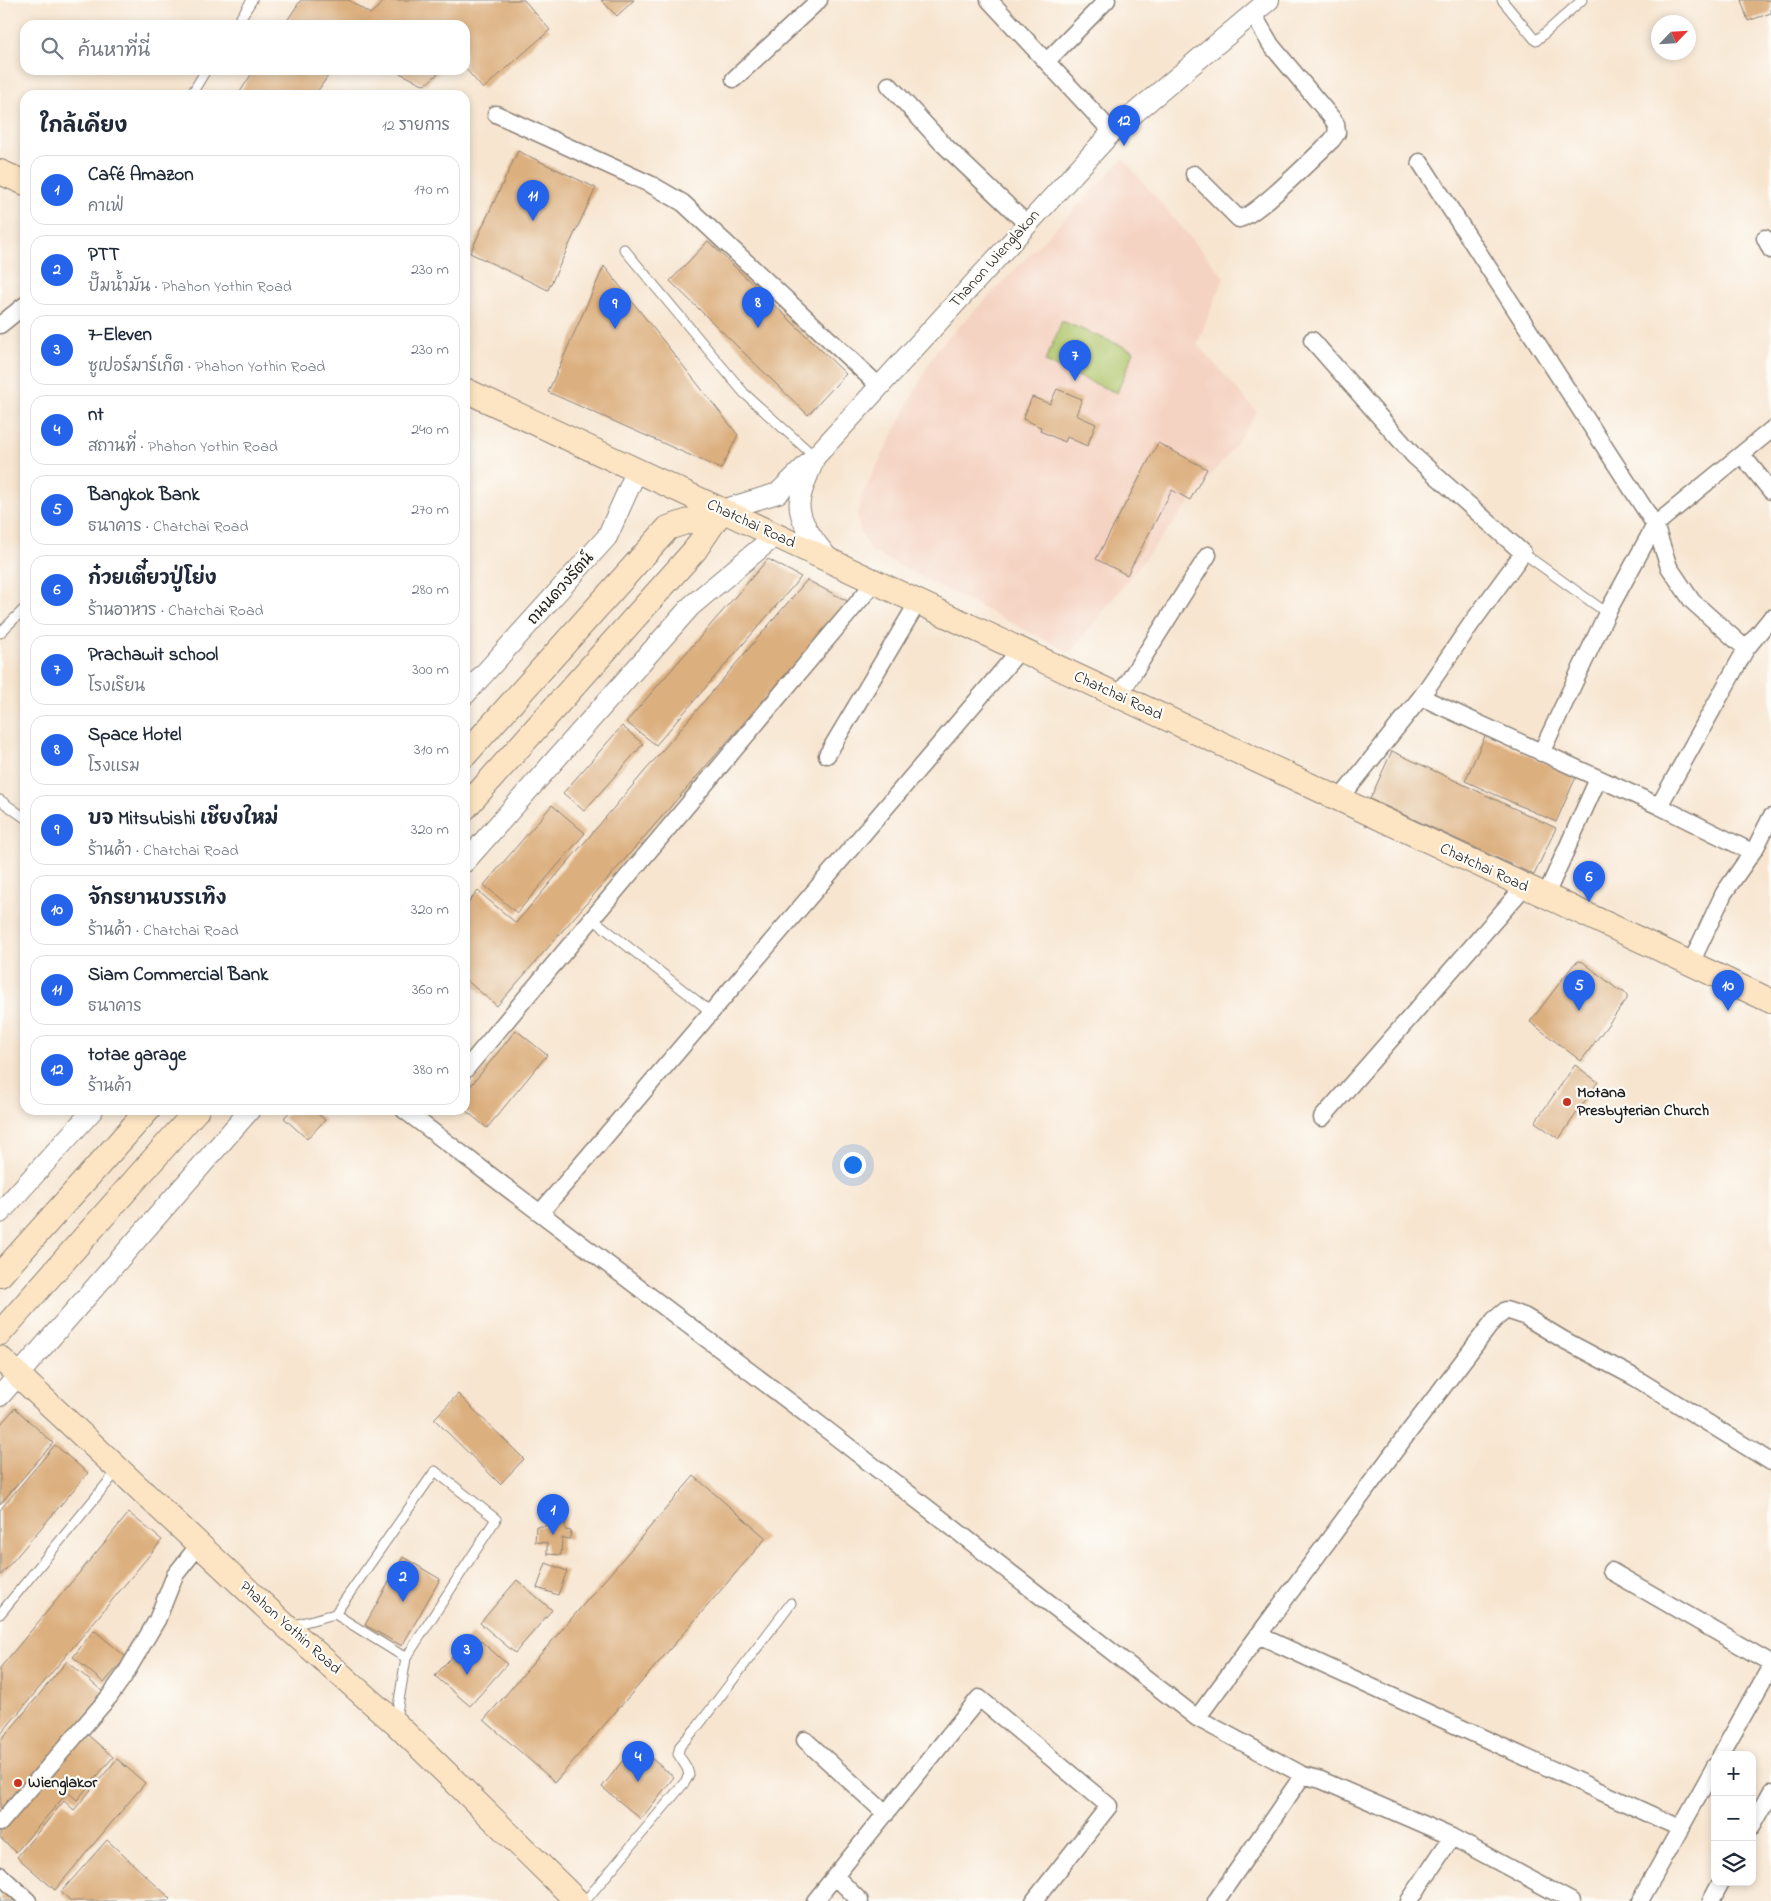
<!DOCTYPE html>
<html lang="th">
<head>
<meta charset="utf-8">
<style>
	body { margin:0; font-family:"Indie Flower","Playpen Sans Thai",sans-serif; background:#f6f6f7; color:#1f2937 }
	.controls { position:absolute; right:15px; bottom:15px; display:grid; overflow:hidden; border-radius:10px; box-shadow:0 2px 8px #0003 }
	.controls button { width:45px; height:45px; display:grid; place-items:center; padding:0; border:0; border-bottom:1px solid #e0e1e3; background:#fff; color:#1f2937; font:25px sans-serif }
	.compass { position:absolute; left:1651px; top:15px; width:45px; height:45px; border-radius:50%; background:#fff; box-shadow:0 2px 8px #0003; rotate:65deg }
	.you { position:absolute; left:852px; top:1164px; width:18px; height:18px; margin:-12px; border:4px solid #fff; border-radius:50%; background:#1a73e8; box-shadow:0 0 0 8px #1a73e833 }
	.badge { display:grid; place-items:center; width:32px; height:32px; border-radius:50%; background:#2563eb; color:#fff; font-size:16px; font-weight:700 }
	.pin { position:absolute; translate:-50% -41px; filter:drop-shadow(0 1px 2px #0008) }
	.pin::after { content:''; position:absolute; top:26px; width:18px; height:15px; background:inherit; clip-path:polygon(0 0,100% 0,50% 100%) }
	.list { margin:0; padding:0; list-style:none }
	h2 { display:flex; justify-content:space-between; align-items:center; height:65px; margin:0; padding:0 20px; font-size:21px }
	h2 small { font-size:16px; font-weight:400; color:#747a83 }
	.list li { display:grid; grid-template-columns:32px 1fr auto; gap:15px; align-items:center; box-sizing:border-box; height:70px; margin:0 10px 10px; padding:0 10px; border:1px solid #e0e1e3; border-radius:15px }
	.list b { display:block; font-size:19px; white-space:nowrap }
	.list p { margin:0; font-size:16px; white-space:nowrap; color:#747a83 }
	.list em { font-size:16px; font-style:normal; color:#747a83 }
	.icon { flex:none; width:28px; height:28px; fill:none; stroke:currentColor; stroke-width:2; stroke-linecap:round; stroke-linejoin:round }
	.map { position:relative; flex:none; width:1771px; height:1901px; overflow:hidden }
	.search { position:absolute; background:#fff; box-shadow:0 2px 8px #0003; left:20px; top:20px; width:450px; height:55px; display:flex; align-items:center; gap:12px; box-sizing:border-box; padding:0 18px; border-radius:15px; color:#747a83; font-size:19px }
	.panel { position:absolute; background:#fff; box-shadow:0 2px 8px #0003; left:20px; top:90px; width:450px; height:1025px; border-radius:15px }
	.map>svg:first-child { display:block }
	.built { fill:#f5d3c2 }
	.green { fill:#aec569; stroke:#657042 }
	.building { fill:#dcaf7e }
	.lines { fill:none; stroke-linecap:round; stroke-linejoin:round }
	.service-casing { stroke:#8a8076; stroke-width:11 }
	.minor-casing { stroke:#8a8076; stroke-width:19 }
	.tertiary-casing { stroke:#8a8076; stroke-width:22 }
	.secondary-casing { stroke:#8a8076; stroke-width:26 }
	.service { stroke:#fff; stroke-width:9 }
	.minor { stroke:#fff; stroke-width:16 }
	.tertiary { stroke:#fff; stroke-width:20 }
	.secondary { stroke:#fde5c4; stroke-width:24 }
	.poi-dot { fill:#c8321e; stroke:#fdfcf7; stroke-width:2 }
	.labels { text-anchor:middle; dominant-baseline:central; stroke-width:4.5; stroke-linejoin:round; paint-order:stroke }
	.street-label { font-size:16px; fill:#1c1c1c; stroke:#fdfcf7 }
	.poi-label { font-size:16px; font-weight:bold; fill:#1c1c1c; stroke:#fdfcf7; text-anchor:start }
</style>
</head>
<body>
<div class="map">
<svg width="1771" height="1901" viewBox="0 0 1771 1901">
	<rect width="100%" height="100%" fill="#fdfcf7"/>
	<filter id="ink" filterUnits="userSpaceOnUse"><feTurbulence type="fractalNoise" baseFrequency=".02" numOctaves="2"/><feDisplacementMap in="SourceGraphic" scale="10" xChannelSelector="R" yChannelSelector="G"/><feConvolveMatrix kernelMatrix="1 2 1 2 8 2 1 2 1" color-interpolation-filters="sRGB"/></filter>
	<filter id="wash" filterUnits="userSpaceOnUse"><feTurbulence type="fractalNoise" baseFrequency=".0096" numOctaves="4" result="noise"/><feDisplacementMap in="SourceGraphic" scale="20" xChannelSelector="R" yChannelSelector="G"/><feGaussianBlur stdDeviation="1.12" result="paint"/><feColorMatrix in="noise" values="0 0 0 0 0 0 0 0 0 0 0 0 0 0 0 0 0 1.4 0 .05"/><feComposite in="paint" operator="in"/></filter>
	<g filter="url(#wash)">
		<rect width="100%" height="100%" fill="#f7e5d0"/>
		<path class="built" d="M1123,159L1224,277L1197,344L1257,412L1236,444L1070,653L871,551L860,530L857,513L865,489L936,350Z"/>
		<path class="green" d="M1062,321L1134,351L1117,393L1045,362Z"/>
		<g id="blocks">
			<path class="building" d="M301,0H349L370,14L386,0H524L550,30L483,89L465,68V25H284Z
				M601,0H634L617,16Z
				M1741,0H1771V13L1748,21Z
				M254,70H332L315,95H238Z
				M393,70H442L425,85Z
				M518,151L596,188L548,290L470,253Z
				M708,241L846,374L808,415L670,281Z
				M604,266L738,435L721,469L548,392Z
				M1057,389L1082,399L1076,415L1096,424L1087,446L1067,437L1065,442L1040,431L1041,427L1023,419L1032,397L1050,404Z
				M1158,443L1207,469L1190,500L1172,490L1127,575L1096,559Z
				M768,559L801,577L656,745L626,722Z
				M807,580L849,602L497,1006L465,979V906L478,891L516,923Z
				M622,726L643,744L584,811L563,793Z
				M1485,736L1576,777L1556,822L1465,781Z
				M1392,751L1556,828L1534,875L1370,799Z
				M552,805L585,833L517,913L484,885Z
				M1579,961L1583,962L1617,989L1624,991L1627,995V999L1581,1061L1530,1022L1574,964Z
				M516,1030L547,1055L487,1128L465,1110V1093Z
				M1575,1065L1598,1082L1559,1139L1535,1122Z
				M291,1110H313L325,1120L307,1139L284,1118Z
				M458,1394L524,1459L500,1484L434,1419Z
				M15,1408L53,1443L0,1504V1425Z
				M55,1445L88,1473L0,1576V1510Z
				M694,1476L766,1538L555,1782L484,1720Z
				M129,1513L162,1540L0,1735V1668Z
				M547,1515L566,1516L565,1530L571,1531L570,1539L562,1538L561,1555L547,1554V1543L535,1542L536,1526H546Z
				M403,1557L440,1579L402,1646L365,1625Z
				M546,1563L567,1571L558,1595L537,1588Z
				M517,1580L552,1610L515,1653L480,1623Z
				M94,1630L126,1657L104,1683L73,1657Z
				M472,1633L507,1664L470,1706L435,1676Z
				M67,1661L109,1697L81,1729L113,1757L77,1800L68,1792L16,1852L0,1838V1742Z
				M635,1745L674,1777L641,1819L602,1787Z
				M117,1759L145,1783L55,1890L17,1857L64,1801L74,1810Z
				M107,1840L171,1899L168,1901H71L61,1892Z
				M0,1887L15,1901H0Z"/>
		</g>
	</g>
	<g filter="url(#ink)">
		<use href="#blocks" fill-opacity="0" stroke="#8a8076" stroke-width="1"/>
		<g class="lines">
			<defs>
				<path id="service" d="M1502,0L1536,41L1582,0
					M236,25L252,0
					M191,95L206,70
					M624,249L744,393L815,457
					M1523,553L1607,613
					M0,633L25,608
					M0,800L25,818
					M593,919L711,1012
					M0,1614L118,1470
					M335,1614L406,1658
					M290,1626L335,1614L435,1471L496,1519L406,1658L396,1719
					M585,1901L685,1782L689,1775L687,1768L678,1754L680,1746L698,1726L791,1603"/>
				<path id="minor" d="M989,0L1112,132
					M1047,61L1107,0
					M734,79L819,0
					M889,85L942,143L1027,224
					M496,114L652,185L683,203L879,386
					M1420,162L1655,525L1669,567L1692,601L1746,649
					M1194,174L1239,219C1256,216 1316,155 1332,140L1337,133L1336,124L1331,117L1271,45L1253,14
					M1765,238L1771,250
					M0,325L25,305
					M1312,340L1414,456L1523,553L1471,624L1421,697L1339,800
					M1742,455L1771,491
					M1119,696L1208,555
					M1421,697L1659,806L1752,852
					M1541,753L1607,613L1655,525L1771,430
					M827,755L918,602
					M1659,806L1746,649L1771,618
					M1545,897L1598,779
					M1690,965L1724,893L1756,847L1771,817
					M465,1070L875,582
					M404,1110L831,1433L1197,1718L1303,1775L1321,1780L1452,1837L1571,1901
					M1322,1118L1524,887
					M540,1213L1020,650
					M1611,1571L1771,1663
					M1258,1635L1680,1828
					M1197,1718L1405,1437L1494,1320L1506,1310L1524,1316L1564,1340L1634,1377L1771,1462
					M805,1740L886,1814
					M1721,1755L1771,1666
					M0,1823L109,1697L124,1676L157,1620L175,1575L199,1545
					M1752,1827L1771,1793
					M0,1875L28,1901
					M835,1876L860,1901
					M815,1901L979,1698L1109,1806L1034,1901
					M1216,1901L1303,1775
					M1409,1901L1452,1837
					M1640,1901L1715,1766
					M1711,1901L1721,1882"/>
				<path id="tertiary" d="M813,462C809,474 802,487 800,500C796,519 817,545 829,559
					M722,510L778,493L815,457L1112,132L1269,0
					M465,695L607,537L637,470
					M465,862L691,606L776,535
					M0,1213L93,1110
					M0,1396L250,1110"/>
				<path id="secondary" d="M0,172L25,183
					M465,390L1771,1001
					M465,755L668,528L722,510
					M465,808L695,550L722,510
					M0,1275L148,1110
					M0,1333L197,1110
					M0,1358L287,1627L395,1723L577,1901"/>
			</defs>
			<use href="#service" class="service-casing"/>
			<use href="#minor" class="minor-casing"/>
			<use href="#tertiary" class="tertiary-casing"/>
			<use href="#secondary" class="secondary-casing"/>
			<use href="#service" class="service"/>
			<use href="#minor" class="minor"/>
			<use href="#tertiary" class="tertiary"/>
			<use href="#secondary" class="secondary"/>
		</g>
	</g>
	<g class="poi-dot">
		<circle cx="1567" cy="1102" r="5"/>
		<circle cx="18" cy="1783" r="5"/>
	</g>
	<g class="labels">
		<g class="street-label">
			<text transform="translate(995 259) rotate(-48)">Thanon Wienglakon</text>
			<text transform="translate(751 524) rotate(25)">Chatchai Road</text>
			<text transform="translate(561 589) rotate(-48)">ถนนดวงรัตน์</text>
			<text transform="translate(1118 696) rotate(25)">Chatchai Road</text>
			<text transform="translate(1484 868) rotate(25)">Chatchai Road</text>
			<text transform="translate(290 1628) rotate(42)">Phahon Yothin Road</text>
		</g>
		<g class="poi-label">
			<text x="1577" y="1093">Motana<tspan x="1577" dy="18">Presbyterian Church</tspan></text>
			<text x="28" y="1783">Wienglakor</text>
		</g>
	</g>
</svg>
<div class="controls">
<button>+</button>
<button>−</button>
<button><svg class="icon" aria-label="layers" viewBox="0 0 24 24"><path d="M12 4l9 5-9 5-9-5zM3 14l9 5 9-5"/></svg></button>
</div>
<svg class="compass" viewBox="-18 -18 36 36"><path d="M0-13l5 13h-10z" fill="#e53935"/><path d="M0 13l5-13h-10z" fill="#747a83"/></svg>
<div class="you"></div>
<div class="pin badge" style="left:553px;top:1535px">1</div>
<div class="pin badge" style="left:403px;top:1602px">2</div>
<div class="pin badge" style="left:467px;top:1675px">3</div>
<div class="pin badge" style="left:638px;top:1782px">4</div>
<div class="pin badge" style="left:1579px;top:1011px">5</div>
<div class="pin badge" style="left:1589px;top:902px">6</div>
<div class="pin badge" style="left:1075px;top:381px">7</div>
<div class="pin badge" style="left:758px;top:328px">8</div>
<div class="pin badge" style="left:615px;top:329px">9</div>
<div class="pin badge" style="left:1728px;top:1011px">10</div>
<div class="pin badge" style="left:533px;top:221px">11</div>
<div class="pin badge" style="left:1124px;top:146px">12</div>
<div class="search"><svg class="icon" aria-label="search" viewBox="0 0 24 24"><circle cx="10" cy="10" r="6"/><path d="M15 15l6 6"/></svg>ค้นหาที่นี่</div>
<section class="panel">
<h2>ใกล้เคียง<small>12 รายการ</small></h2>
<ul class="list">
<li><span class="badge">1</span><div><b>Café Amazon</b><p>คาเฟ่</p></div><em>170 m</em></li>
<li><span class="badge">2</span><div><b>PTT</b><p>ปั๊มน้ำมัน · Phahon Yothin Road</p></div><em>230 m</em></li>
<li><span class="badge">3</span><div><b>7-Eleven</b><p>ซูเปอร์มาร์เก็ต · Phahon Yothin Road</p></div><em>230 m</em></li>
<li><span class="badge">4</span><div><b>nt</b><p>สถานที่ · Phahon Yothin Road</p></div><em>240 m</em></li>
<li><span class="badge">5</span><div><b>Bangkok Bank</b><p>ธนาคาร · Chatchai Road</p></div><em>270 m</em></li>
<li><span class="badge">6</span><div><b>ก๋วยเตี๋ยวปู่โย่ง</b><p>ร้านอาหาร · Chatchai Road</p></div><em>280 m</em></li>
<li><span class="badge">7</span><div><b>Prachawit school</b><p>โรงเรียน</p></div><em>300 m</em></li>
<li><span class="badge">8</span><div><b>Space Hotel</b><p>โรงแรม</p></div><em>310 m</em></li>
<li><span class="badge">9</span><div><b>บจ Mitsubishi เชียงใหม่</b><p>ร้านค้า · Chatchai Road</p></div><em>320 m</em></li>
<li><span class="badge">10</span><div><b>จักรยานบรรเทิง</b><p>ร้านค้า · Chatchai Road</p></div><em>320 m</em></li>
<li><span class="badge">11</span><div><b>Siam Commercial Bank</b><p>ธนาคาร</p></div><em>360 m</em></li>
<li><span class="badge">12</span><div><b>totae garage</b><p>ร้านค้า</p></div><em>380 m</em></li>
</ul>
</section>
</div>
</body>
</html>
